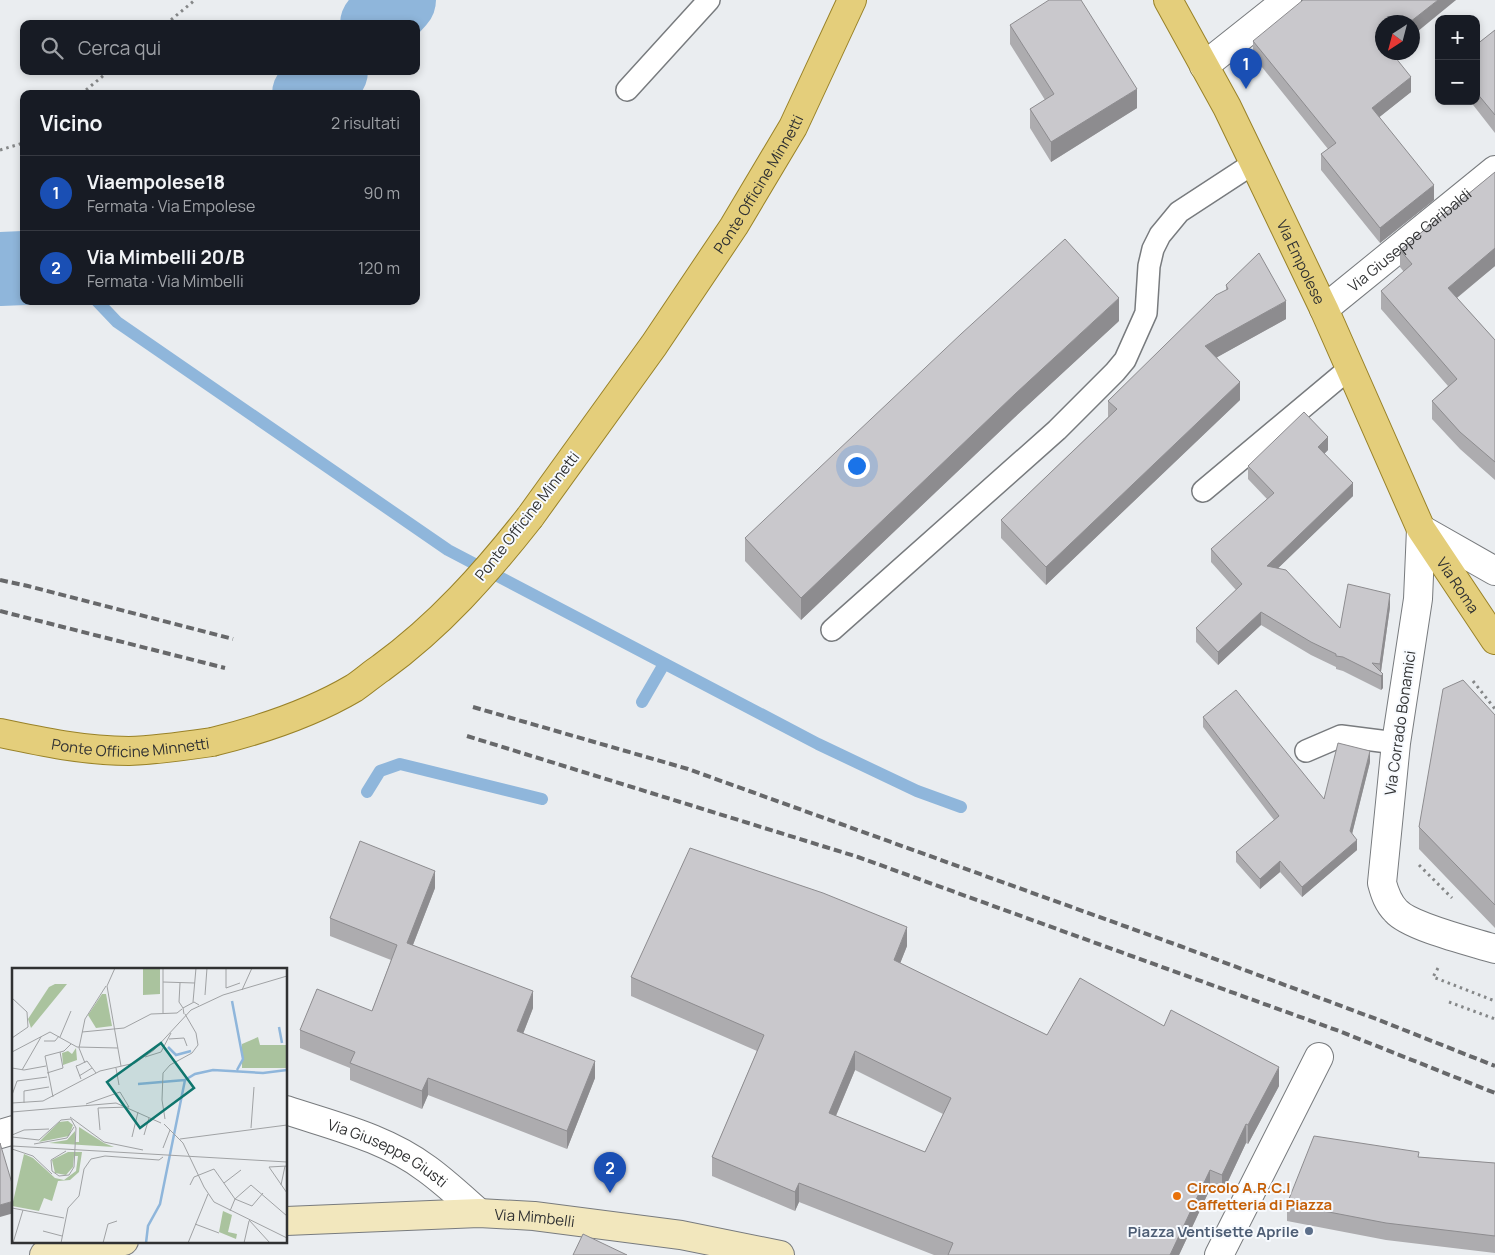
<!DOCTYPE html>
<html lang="it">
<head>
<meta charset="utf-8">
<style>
	body { margin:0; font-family:Manrope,sans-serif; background:#242831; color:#f1f3f6 }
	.controls { position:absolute; right:15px; top:15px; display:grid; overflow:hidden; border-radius:10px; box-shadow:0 2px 8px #0003 }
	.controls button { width:45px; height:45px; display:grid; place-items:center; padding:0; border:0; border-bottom:1px solid #363941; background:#171b24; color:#f1f3f6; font:25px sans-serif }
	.compass { position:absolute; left:1375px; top:15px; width:45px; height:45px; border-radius:50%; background:#171b24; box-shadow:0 2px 8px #0003; rotate:216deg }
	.you { position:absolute; left:856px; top:465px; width:18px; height:18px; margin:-12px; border:4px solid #fff; border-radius:50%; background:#1a73e8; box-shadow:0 0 0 8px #1a73e833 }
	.badge { display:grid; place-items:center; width:32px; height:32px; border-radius:50%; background:#ea580c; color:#fff; font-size:16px; font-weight:700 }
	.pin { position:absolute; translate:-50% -41px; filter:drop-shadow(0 1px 2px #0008) }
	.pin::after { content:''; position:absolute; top:26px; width:18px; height:15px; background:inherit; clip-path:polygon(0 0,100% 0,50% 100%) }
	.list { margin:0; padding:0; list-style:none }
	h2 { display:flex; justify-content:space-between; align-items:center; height:65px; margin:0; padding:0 20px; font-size:21px }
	h2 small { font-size:16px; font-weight:400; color:#9ea1a6 }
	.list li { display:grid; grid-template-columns:32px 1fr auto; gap:15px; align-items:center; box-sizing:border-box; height:75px; padding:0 20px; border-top:1px solid #363941 }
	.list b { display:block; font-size:19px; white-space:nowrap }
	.list p { margin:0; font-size:16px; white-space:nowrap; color:#9ea1a6 }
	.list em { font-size:16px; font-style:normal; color:#9ea1a6 }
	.icon { flex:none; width:28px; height:28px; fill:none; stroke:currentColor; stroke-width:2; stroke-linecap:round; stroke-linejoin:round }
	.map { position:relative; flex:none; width:1495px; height:1255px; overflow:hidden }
	.search { position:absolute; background:#171b24; box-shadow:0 2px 8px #0003; left:20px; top:20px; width:400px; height:55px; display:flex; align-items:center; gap:12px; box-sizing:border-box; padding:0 18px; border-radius:10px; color:#9ea1a6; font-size:19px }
	.panel { position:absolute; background:#171b24; box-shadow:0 2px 8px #0003; left:20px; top:90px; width:400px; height:215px; border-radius:10px }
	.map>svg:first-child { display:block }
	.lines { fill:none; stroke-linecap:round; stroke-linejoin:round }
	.stream { stroke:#8fb6db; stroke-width:12 }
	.river { stroke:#8fb6db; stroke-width:74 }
	.lane-casing { stroke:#787b7e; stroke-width:24 }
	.street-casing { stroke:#787b7e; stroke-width:30 }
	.secondary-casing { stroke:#787b7e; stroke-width:30 }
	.primary-casing { stroke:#998228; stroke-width:30 }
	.path { stroke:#858788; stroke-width:3; stroke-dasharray:2.5 4; stroke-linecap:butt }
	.lane { stroke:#fff; stroke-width:21 }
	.street { stroke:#fff; stroke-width:28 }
	.secondary { stroke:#f2e7bd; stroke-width:28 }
	.primary { stroke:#e4ce7b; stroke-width:28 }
	.rail { stroke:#67686a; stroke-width:4; stroke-dasharray:8 4; stroke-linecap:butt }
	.primary-bridge-casing { stroke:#998228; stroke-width:30; stroke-linecap:butt }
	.primary-bridge { stroke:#e4ce7b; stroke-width:28 }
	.wall { fill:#adacaf; fill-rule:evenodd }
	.shaded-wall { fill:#8d8c8f }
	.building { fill:#c9c8cc; stroke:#8d8c8f; fill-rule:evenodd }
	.food-dot { fill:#e8710a; stroke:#f7fafe; stroke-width:2 }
	.service-dot { fill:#5c6f8a; stroke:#f7fafe; stroke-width:2 }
	.labels { text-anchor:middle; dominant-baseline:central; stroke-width:4; stroke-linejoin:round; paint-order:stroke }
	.street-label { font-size:15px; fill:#303132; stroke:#f7fafe }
	.food-label { font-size:15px; font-weight:bold; fill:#c56008; stroke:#f7fafe; text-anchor:start }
	.service-label { font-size:15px; font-weight:bold; fill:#4e5e75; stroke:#f7fafe; text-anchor:end }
	.inset-river { fill:none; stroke:#8fb6db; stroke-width:2.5 }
	.inset-road { fill:none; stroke:#a0a2a4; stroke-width:1 }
	.view { fill:#0f766e; fill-opacity:0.15; stroke:#0f766e; stroke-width:2.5 }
	.inset-edge { fill:none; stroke:#303132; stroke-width:2.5 }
</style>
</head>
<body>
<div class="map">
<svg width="1495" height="1255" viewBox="0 0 1495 1255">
	<rect width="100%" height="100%" fill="#eaedf0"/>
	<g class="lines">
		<path class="stream" d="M97,301L117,322L448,550L818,744L917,791L961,807
			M642,702L664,664
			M367,792L380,771L400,764L542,799"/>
		<path class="river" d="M377,24L399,0
			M309,94L331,71
			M0,269L24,268"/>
		<defs>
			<path id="lane" d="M627,90L709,0
				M1203,491L1350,368
				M832,630L1057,430L1115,372L1125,360L1146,313L1149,266L1153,249L1160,235L1179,212L1254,163
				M1306,751L1341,736L1396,743"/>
			<g id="street">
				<path d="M1204,66L1287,0"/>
				<path id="s1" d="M1324,309L1495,170"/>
				<path d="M1495,571L1421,529L1418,599L1396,743L1382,883C1385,894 1388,903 1396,911C1410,927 1473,942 1495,949"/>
				<path id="s2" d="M286,1110C334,1126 386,1138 427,1169C445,1182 462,1198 479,1213"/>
				<path d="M0,1134L14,1130"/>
				<path d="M1219,1255L1319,1057"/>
			</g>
			<g id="secondary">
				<path id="s3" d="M286,1221L479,1213L534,1216L681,1235L780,1255"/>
				<path d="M44,1255L124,1241"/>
			</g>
			<g id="primary">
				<path id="s4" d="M1168,0L1227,107L1254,163L1324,309L1421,529L1495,640"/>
				<path id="s5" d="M530,517L654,345L734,226L793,127L852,0"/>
				<path id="s6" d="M0,733C42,742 86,751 129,751C157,750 184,746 212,742"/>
			</g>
		</defs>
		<use href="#lane" class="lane-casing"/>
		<use href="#street" class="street-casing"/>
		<use href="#secondary" class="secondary-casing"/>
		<use href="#primary" class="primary-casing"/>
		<path class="path" d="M166,24L195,0
			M81,94L109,71
			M0,150L20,144L24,141
			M1473,681L1495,709
			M1419,865L1452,898
			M1438,968L1433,977L1495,1001
			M1449,1002L1495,1019"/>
		<use href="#lane" class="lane"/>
		<use href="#street" class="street"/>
		<use href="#secondary" class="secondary"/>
		<use href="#primary" class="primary"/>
		<path class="rail" d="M0,580L28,586L233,639
			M0,611L225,668
			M473,707L688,769L1180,946L1379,1020L1495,1066
			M467,736L858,857L1339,1031L1495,1093"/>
		<defs>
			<path id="primary-bridge" d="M212,742C261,730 310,714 354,688C363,682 372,674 381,668C439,626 486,573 530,517"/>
		</defs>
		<use href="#primary-bridge" class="primary-bridge-casing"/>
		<use href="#primary-bridge" class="primary-bridge"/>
	</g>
	<path class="wall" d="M1456,0L1412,22L1391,53L1411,92L1379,117L1434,200L1380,243L1321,170V154L1328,149L1253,56V41Z
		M1010,25L1137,108L1051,162L1030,128V109L1045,100L1010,44Z
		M1495,30V133L1470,101H1476V45Z
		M1495,172V266L1457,298L1495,340V480L1460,449L1432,419V401L1448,386L1381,309V291L1404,272L1400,267V250Z
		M1226,285L1286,319L1217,357L1240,400L1046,585L1001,538V520L1108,417V401L1226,290Z
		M1119,321L1015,417L801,620L745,561V538Z
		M1328,450L1324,454L1353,496L1278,568L1340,628L1390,607L1381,672L1383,688L1381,690L1343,671L1336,669V667L1311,655L1261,625L1218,665L1196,642V628L1236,590L1211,562V549L1267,499L1248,479V466Z
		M1495,715V928L1419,849V827Z
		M1203,717L1324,799L1370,762L1352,834L1357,850L1302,897L1280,872L1260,889L1236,862V852L1274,820L1203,727Z
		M435,888L413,945L533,1008L523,1034L595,1078L567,1149L428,1095L422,1109L350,1080V1068L300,1048V1030L372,1011L391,960L330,936V918Z
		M907,946L900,963L1047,1035L1164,1026L1279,1086L1248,1144L1246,1143L1222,1194L1210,1189L1179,1255H934L799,1202L795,1211L712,1176V1157L757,1051L631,996V977ZM855,1070L943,1114L925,1152L836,1116Z
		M1419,1157L1495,1163V1253L1386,1240L1287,1221V1204Z"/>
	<path class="shaded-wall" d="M1438,0H1456L1412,36V22H1410Z
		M1411,77V92L1372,123V108Z
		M1137,89V108L1051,162V142Z
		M1434,185V200L1380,243V228Z
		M1495,248V266L1448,305V288Z
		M1119,298V321L1015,417L801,620V598L1015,394Z
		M1286,301V319L1205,364V346Z
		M1240,382V400L1046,585V567Z
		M1328,437V450L1318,460V447Z
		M1353,483V496L1267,579V566Z
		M1390,594V607L1380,678V664Z
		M1261,612V625L1218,665V652Z
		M1383,674V688L1381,690V676Z
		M1370,751V762L1350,842V831Z
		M1357,840V850L1302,897V887Z
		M1280,861V872L1260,889V879Z
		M435,871V888L407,960V943Z
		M907,927V946L894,979V960Z
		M533,991V1008L517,1049V1031Z
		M855,1051V1070L829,1132V1113Z
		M595,1061V1078L567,1149V1131Z
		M1279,1067V1086L1248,1144V1125Z
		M428,1078V1095L422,1109V1091Z
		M1246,1124V1143L1222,1194V1175Z
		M1210,1170V1189L1179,1255H1170Z
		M799,1183V1202L795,1211V1192Z
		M14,1201V1213L0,1217V1205Z"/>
	<path class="building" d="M1049,0H1081L1137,89L1051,142L1030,109L1054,94L1010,25Z
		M1303,0H1438L1410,22H1382V52H1391L1411,77L1372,108L1434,185L1380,228L1321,154L1336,143L1253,41Z
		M1495,30V115L1476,92V45Z
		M1495,172V248L1448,288L1495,340V462L1460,432L1432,401L1457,379L1381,291L1412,264L1400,250Z
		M1065,239L1119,298L1015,394L801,598L745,538L961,334Z
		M1259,253L1286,301L1205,346L1240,382L1046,567L1001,520L1117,409L1108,401L1216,295L1228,289L1226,285Z
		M1304,412L1328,437L1318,447L1353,483L1267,566L1286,570L1340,628L1348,584L1390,594L1380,664L1372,663L1383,674L1381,676L1343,657L1336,656V654L1311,642L1261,612L1218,652L1196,628L1242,584L1211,549L1274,493L1248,466Z
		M1463,680L1495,715V905L1419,827L1443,689Z
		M1236,690L1324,799L1338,743L1370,751L1350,831L1357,840L1302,887L1280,861L1260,879L1236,852L1279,816L1203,717Z
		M360,841L435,871L407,943L533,991L517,1031L595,1061L567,1131L428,1078L422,1091L350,1063L355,1052L300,1030L317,989L372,1011L397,945L330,918Z
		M690,848L823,893L907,927L894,960L1047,1035L1080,978L1164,1026L1171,1010L1279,1067L1248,1125L1246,1124L1222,1175L1210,1170L1170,1255H948L953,1243L799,1183L795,1192L712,1157L764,1035L631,977ZM855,1051L951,1098L925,1152L829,1113Z
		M1314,1136L1419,1152L1418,1157L1495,1163V1236L1386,1223L1287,1204Z
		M0,1143L14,1190V1201L0,1205Z
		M583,1234L627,1255H573Z"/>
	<circle class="food-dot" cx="1177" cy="1196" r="5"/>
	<circle class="service-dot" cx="1309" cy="1231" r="5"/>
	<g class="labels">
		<g class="street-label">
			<text stroke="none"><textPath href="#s5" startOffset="404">Ponte Officine Minnetti</textPath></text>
			<text stroke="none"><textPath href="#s1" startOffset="110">Via Giuseppe Garibaldi</textPath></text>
			<text stroke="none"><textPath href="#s4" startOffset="294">Via Empolese</textPath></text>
			<text transform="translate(527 516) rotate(-52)">Ponte Officine Minnetti</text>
			<text stroke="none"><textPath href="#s4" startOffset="654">Via Roma</textPath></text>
			<text transform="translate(1400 723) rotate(-82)">Via Corrado Bonamici</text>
			<text stroke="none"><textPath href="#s6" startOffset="132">Ponte Officine Minnetti</textPath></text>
			<text stroke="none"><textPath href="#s2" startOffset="111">Via Giuseppe Giusti</textPath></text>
			<text stroke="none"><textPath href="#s3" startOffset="249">Via Mimbelli</textPath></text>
		</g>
		<g class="food-label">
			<text x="1187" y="1187">Circolo A.R.C.I<tspan x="1187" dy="17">Caffetteria di Piazza</tspan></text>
		</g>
		<g class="service-label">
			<text x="1299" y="1231">Piazza Ventisette Aprile</text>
		</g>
	</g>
	<g transform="translate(12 968)">
		<rect width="275" height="275" fill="#eaedf0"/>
		<path d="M131,0H148V26L131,27ZM43,16H55L19,60L16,51L37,19ZM90,26H94L100,58L84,60L76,47ZM246,69L248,77H275V100H230V76ZM64,80L65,92L51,97L50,85L56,83L60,86ZM56,153L61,157L57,168L27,174L47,154ZM67,159L92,175L102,179L37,175L55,172L63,163V174H67ZM56,184H70L67,204L58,212L46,213L40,233L32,230L27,243L0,238L12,186L21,190L43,210L52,212L64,203L66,188H62L61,199L54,207L43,205L40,192ZM211,243L220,247L216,264L225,266L224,271L207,264Z" fill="#aac39e"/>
		<path class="inset-river" d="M220,33L231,91L225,102M267,59L270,75M156,79L164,87L179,83M126,116L173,112M134,275L136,258L148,236L173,112L183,106L201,102L251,105L275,102"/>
		<path class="inset-road" d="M103,0L95,18L109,98M151,0V45M214,0V20L228,15M151,14L183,15M168,15L167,34L171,40M230,22L240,0M193,27L195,0M0,30L15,44L16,59L0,70M181,34L184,0M172,46L171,40L182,34L187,37M70,64L112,60L139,46L165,45L170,41M48,69L59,43M157,71L172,70L175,78M32,73H43L47,68M0,84L38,64L65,79L106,80M133,89L149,84L159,65M73,95L67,80L73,51L94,18M0,100L12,102L34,98M104,100L107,117M10,102L29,69M35,105L51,100L48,84M67,108L80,100M69,111L64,98L67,97L75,93L84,105M0,127L5,113L35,109M41,129L33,88L52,83L59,76M0,135L31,133L88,103L123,95L142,82L179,42L211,27L275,8M12,135V123L37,119M74,136L108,124L117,139L86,140L88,162M0,144L104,135L149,155M58,149L92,174L131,182M153,151L150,132L151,105L158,97L180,85L186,77L184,65L173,46M152,156L171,175L192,219L202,234L275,270M239,160L242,119M0,167L12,162L37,161M132,167L137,150M0,169L27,172L49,152L59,151L64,160L62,199L57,207L47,208L40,203L39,192L54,183M120,169L126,144M168,171L275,157M22,176L55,170L62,159M0,178L275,194M151,180L158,162M0,181L21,188L40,206M275,198L257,199L275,225M212,215L229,202M178,217L182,209L202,201L223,231L240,238L251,225M269,217L273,198M0,240L52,250M218,243L223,231L239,217L275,248M237,252L258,275M183,256L207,265M31,263L50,268M1,275L11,242M49,275L56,240L67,228L72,201L79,191L93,188L147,192L151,189M91,275L96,256L105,253M176,275L196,226M232,275L237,253"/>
		<path class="view" d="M149,75L182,120L128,160L95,114Z"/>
		<rect width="275" height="275" class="inset-edge"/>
	</g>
</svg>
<div class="controls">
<button>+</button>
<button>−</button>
</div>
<svg class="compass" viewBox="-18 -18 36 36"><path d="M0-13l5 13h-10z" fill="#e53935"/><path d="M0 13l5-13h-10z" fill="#9ea1a6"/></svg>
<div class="you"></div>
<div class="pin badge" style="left:1246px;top:89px;background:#1a4fb4">1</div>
<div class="pin badge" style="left:610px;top:1193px;background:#1a4fb4">2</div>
<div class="search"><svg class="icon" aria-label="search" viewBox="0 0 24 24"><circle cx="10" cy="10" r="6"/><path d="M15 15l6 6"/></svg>Cerca qui</div>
<section class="panel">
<h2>Vicino<small>2 risultati</small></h2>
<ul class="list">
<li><span class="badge" style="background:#1a4fb4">1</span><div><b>Viaempolese18</b><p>Fermata · Via Empolese</p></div><em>90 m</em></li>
<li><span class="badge" style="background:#1a4fb4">2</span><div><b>Via Mimbelli 20/B</b><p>Fermata · Via Mimbelli</p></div><em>120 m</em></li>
</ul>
</section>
</div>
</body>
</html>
